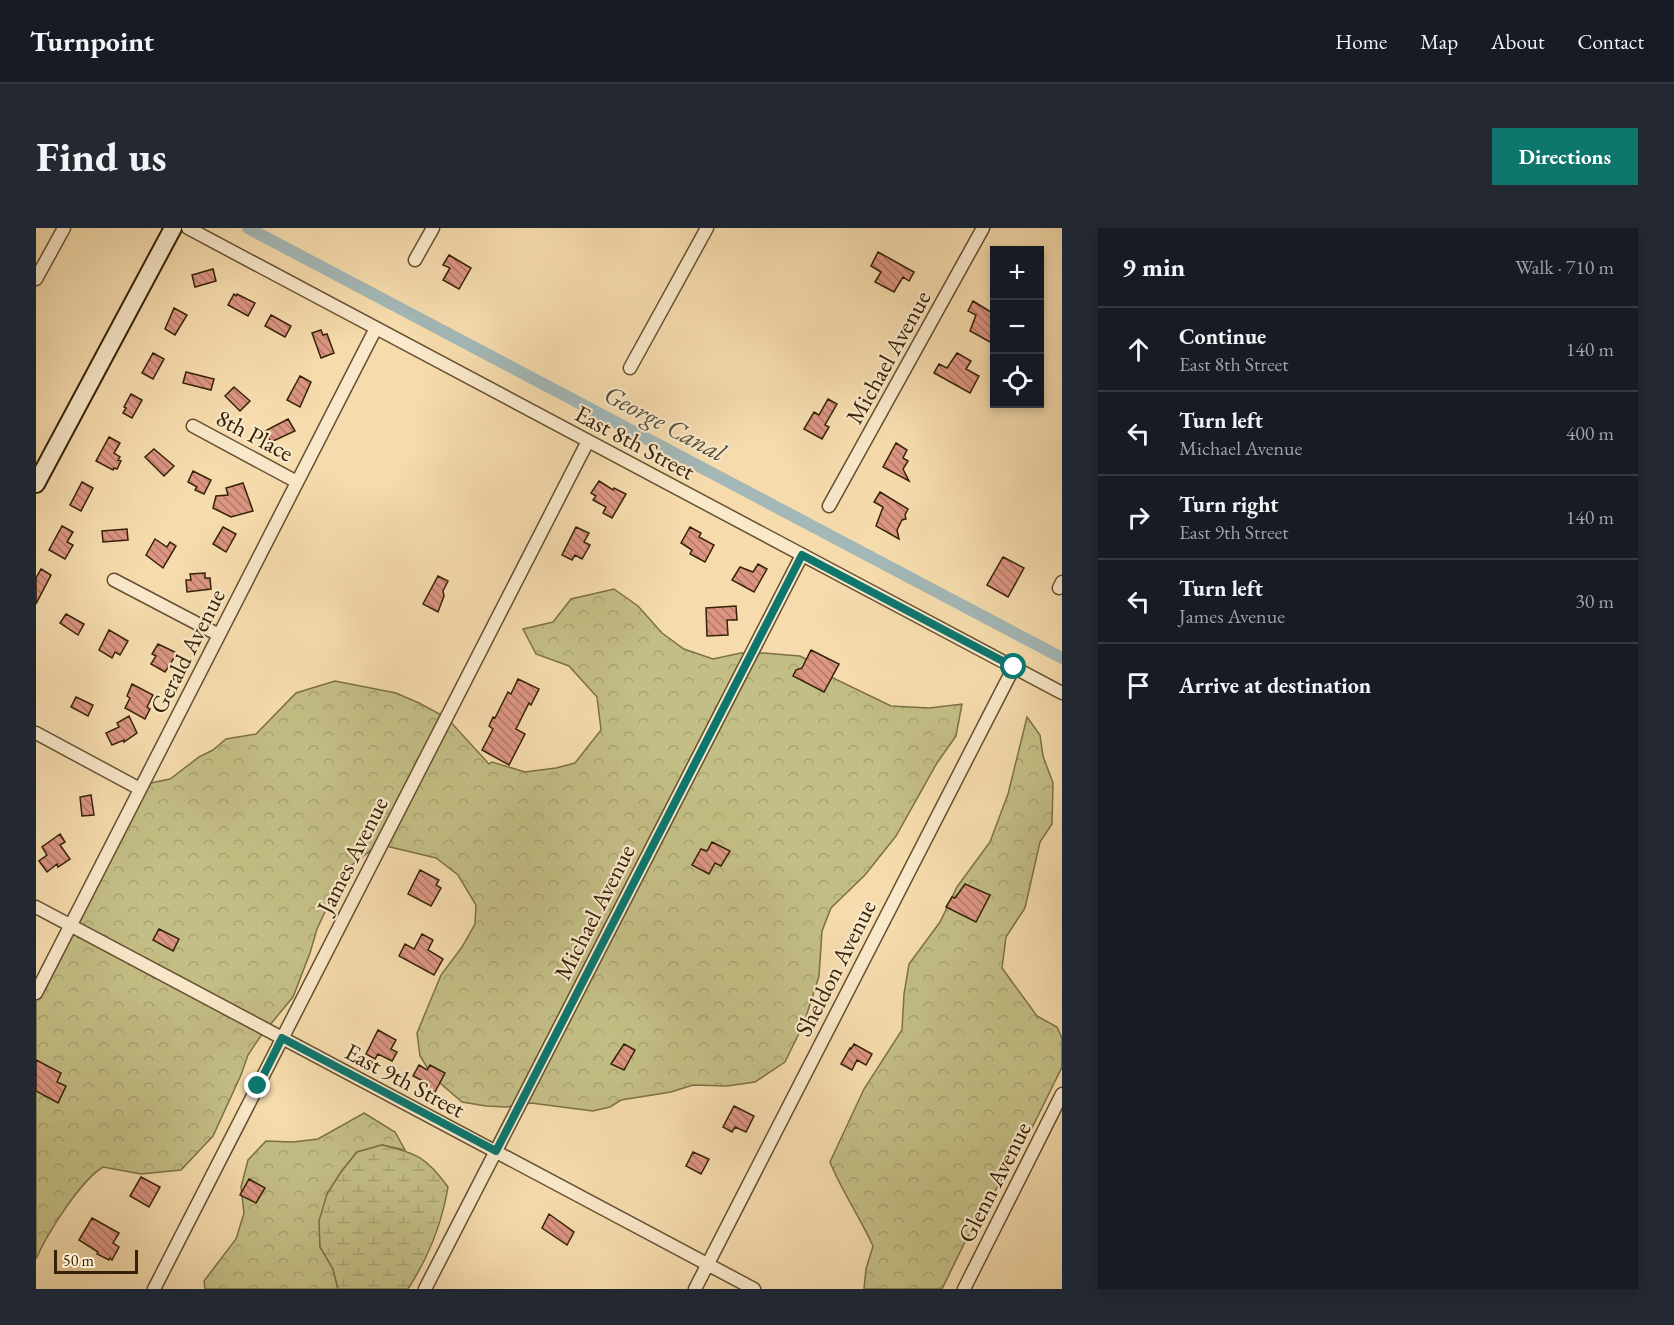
<!DOCTYPE html>
<html lang="en">
<head>
<meta charset="utf-8">
<style>
	body { margin:0; font-family:"EB Garamond",serif; background:#242831; color:#f1f3f6 }
	.controls { position:absolute; right:18px; top:18px; display:grid; overflow:hidden; border-radius:0px; box-shadow:0 3px 9px #0003 }
	.controls button { width:54px; height:54px; display:grid; place-items:center; padding:0; border:0; border-bottom:2px solid #363941; background:#171b24; color:#f1f3f6; font:30px sans-serif }
	.scale { position:absolute; left:18px; bottom:15px; width:84px; box-sizing:border-box; padding-left:6px; border:3px solid #352206; border-top:0; font-size:16px; line-height:21px; white-space:nowrap; color:#352206; -webkit-text-stroke:4px #f9e8ca; paint-order:stroke }
	.stop { position:absolute; width:18px; height:18px; margin:-14px; border:4px solid #0f766e; border-radius:50%; background:#fff }
	.stop.end { background:#0f766e; border-color:#fff; box-shadow:0 2px 6px #0008 }
	.list { margin:0; padding:0; list-style:none }
	h2 { display:flex; justify-content:space-between; align-items:center; height:78px; margin:0; padding:0 24px; font-size:26px }
	h2 small { font-size:20px; font-weight:400; color:#9ea1a6 }
	.list li { display:grid; grid-template-columns:39px 1fr auto; gap:18px; align-items:center; box-sizing:border-box; height:84px; padding:0 24px; border-top:2px solid #363941 }
	.list b { display:block; font-size:22px; white-space:nowrap }
	.list p { margin:0; font-size:20px; white-space:nowrap; color:#9ea1a6 }
	.list em { font-size:20px; font-style:normal; color:#9ea1a6 }
	.icon { flex:none; width:33px; height:33px; fill:none; stroke:currentColor; stroke-width:2; stroke-linecap:round; stroke-linejoin:round }
	.map { position:relative; flex:none; width:1026px; height:1061px; overflow:hidden; border-radius:0px }
	header { display:flex; align-items:center; gap:36px; box-sizing:border-box; height:84px; padding:0 30px; background:#171b24; border-bottom:2px solid #363941 }
	header strong { font-size:28px }
	nav { display:flex; gap:33px; margin-inline-start:auto; font-size:21px }
	.intro { display:flex; align-items:center; justify-content:space-between; box-sizing:border-box; height:144px; padding:0 36px }
	h1 { margin:0; font-size:42px }
	.button { padding:15px 27px; border-radius:0px; background:#0f766e; color:#fff; font-size:21px; font-weight:700 }
	main { display:flex; gap:36px; padding:0 36px }
	aside { flex:1; background:#171b24; border-radius:0px; box-shadow:0 3px 9px #0003 }
	.map>svg:first-child { display:block }
	.forest { fill:url(#forest-crowns); stroke:#7c7046; stroke-width:1.5 }
	.wetland { fill:url(#wetland-marsh); stroke:#7c7046; stroke-width:1.5 }
	.lines { fill:none; stroke-linecap:round; stroke-linejoin:round }
	.canal { stroke:#a3b8b7; stroke-width:12 }
	.building { fill:url(#building-back-hatch); stroke:#352206; stroke-width:1.5 }
	.street-casing { stroke:#655030; stroke-width:15 }
	.secondary-casing { stroke:#352206; stroke-width:20 }
	.street { stroke:#f9e8ca; stroke-width:12 }
	.secondary { stroke:#f9e8ca; stroke-width:16 }
	.route { stroke:#0f766e; stroke-width:8 }
	.labels { text-anchor:middle; dominant-baseline:central; stroke-width:4.5; stroke-linejoin:round; paint-order:stroke }
	.street-label { font-size:24px; fill:#352206; stroke:#f9e8ca }
	.water-label { font-size:26px; font-style:italic; fill:#564f3b; stroke:#f9e8ca }
</style>
</head>
<body>
<header>
<strong>Turnpoint</strong>
<nav><a>Home</a><a>Map</a><a>About</a><a>Contact</a></nav>
</header>
<div class="intro"><h1>Find us</h1><a class="button">Directions</a></div>
<main>
<div class="map">
<svg width="1026" height="1061" viewBox="0 0 1026 1061">
	<defs>
		<pattern id="forest-crowns" width="20" height="18" patternUnits="userSpaceOnUse" patternTransform="scale(1.5)"><rect width="20" height="18" fill="#c3be85"/><path d="M2 6a3 3 0 1 1 6 0M12 15a3 3 0 1 1 6 0" fill="none" stroke="#a8a371"/></pattern>
		<pattern id="wetland-marsh" width="20" height="14" patternUnits="userSpaceOnUse" patternTransform="scale(1.5)"><rect width="20" height="14" fill="#c3be85"/><path d="M1 5h8M5 5V1M11 12h8M15 12V8" fill="none" stroke="#a8a371"/></pattern>
		<pattern id="building-back-hatch" width="6" height="6" patternUnits="userSpaceOnUse" patternTransform="scale(1.5)"><rect width="6" height="6" fill="#dc9583"/><path d="M-1 5l2 2M0 0l6 6M5-1l2 2" fill="none" stroke="#b37969"/></pattern>
	</defs>
	<rect width="100%" height="100%" fill="#f6dcad"/>
	<filter id="stains"><feTurbulence type="fractalNoise" baseFrequency=".00333" numOctaves="4"/><feColorMatrix values="0 0 0 0 .2 0 0 0 0 .09 0 0 0 0 .02 0 0 0 .5 -.17"/></filter>
	<radialGradient id="worn" r=".72"><stop offset=".6" stop-color="#630" stop-opacity="0"/><stop offset="1" stop-color="#630" stop-opacity=".3"/></radialGradient>
	<path class="forest" d="M578,361L602,378L626,405L648,421L677,431L705,425H727L764,428L795,444V449L855,478L893,480L926,476L920,508L901,535L860,608L829,647L795,680L786,703L783,748L768,795L749,834L719,854L691,858L657,857L635,864L585,872L574,879L557,883L495,875L471,879L450,878L426,874L397,849L384,828L381,805L405,747L426,719L439,696L440,677L422,647L400,630L350,618L334,623L312,640L304,652L281,701L274,725L257,769L224,809L212,827L205,847L177,908L145,942L105,946L67,939C44,953 11,1006 0,1031V762L105,557L134,551L163,529L177,522L190,511L220,506L260,465L299,453L360,465L383,475L411,490L453,536L456,534L489,544L520,540L539,535L565,502L561,469L533,438L500,426L487,401L517,394L535,371Z
		M991,489L1004,507L1007,528L1017,555L1016,596L1004,614L989,680L970,709L966,740L1001,788L1021,799L1026,810V839L995,902L928,1016L906,1061H828L830,1041L837,1018C824,989 806,964 794,934L828,861L866,802L868,766L873,736L904,694L921,659L954,614L972,566Z
		M328,885L359,904L369,922L346,917L321,924L305,944L291,966L284,1018L297,1041L302,1061H169L168,1053L200,1011L208,985L205,959L212,932L230,913L257,914L282,911Z"/>
	<path class="wetland" d="M346,917C381,925 391,930 412,959C406,995 392,1030 372,1061H302L297,1041L284,1019L283,993L291,966L305,944L321,924Z"/>
	<g class="lines">
		<path class="canal" d="M212,0L1026,430"/>
	</g>
	<path class="building" d="M842,24L878,44L873,53L867,49L858,64L839,54L845,44L835,38Z
		M413,27L435,40L423,61L407,52L414,40L407,37Z
		M177,41L180,53L159,59L156,47Z
		M198,66L200,68L201,66L219,75L212,88L192,77Z
		M937,73L958,86V105L954,114L934,103L940,87L932,83Z
		M138,80L151,87L139,107L129,101Z
		M235,87L255,98L249,109L229,98Z
		M285,102L287,107L291,106L298,125L285,130L276,105Z
		M117,125L128,131L117,151L106,145Z
		M921,125L935,133L930,141L943,148L934,165L898,145L903,136L911,140Z
		M150,144L178,151L175,162L147,155Z
		M264,148L275,154L264,179L251,172Z
		M198,159L214,173L204,183L189,168Z
		M95,166L106,172L96,190L87,185L90,180L88,179Z
		M792,171L801,176L789,197L793,199L786,211L768,201L778,184L783,187Z
		M252,191L259,203L235,214L229,203Z
		M73,209L84,215L78,225L84,229L82,232L85,233L81,241L78,240L77,242L60,233Z
		M860,215L871,222L867,230L872,233L867,241L873,253L847,239Z
		M118,221L138,238L128,248L109,229Z
		M157,243L175,252L168,266L159,262L161,259L152,254Z
		M563,253L577,262L578,260L590,266L576,290L567,285L570,279L557,272L560,268L555,265Z
		M46,254L57,260L45,283L34,277Z
		M207,255L217,283L195,289L177,280L180,268L192,267L190,260Z
		M844,264L872,281L869,287L870,291L866,292L861,302L863,311L840,298L847,279L838,274Z
		M26,298L37,304L31,314L37,317L29,331L13,322Z
		M187,299L200,306L190,324L177,316Z
		M540,299L553,305L548,314L554,317L546,331L539,327L536,332L526,327Z
		M654,299L665,305L663,309L678,317L669,334L654,326L656,322L645,315Z
		M91,301L92,312L67,314L66,303Z
		M119,311L131,319L134,314L140,318L127,340L110,327Z
		M967,329L988,340L972,369L951,357Z
		M722,336L731,341L718,364L696,352L704,339L717,344Z
		M5,341L15,347L0,376V350Z
		M169,345V350H174L175,361L151,364L150,352H155L154,346Z
		M402,348L412,353L407,363L408,368L402,384L387,376Z
		M700,378L701,392H691L692,407L671,408L670,380Z
		M30,386L48,396L42,407L24,395Z
		M73,402L92,413L84,427L79,424L76,430L63,422Z
		M122,416L141,425L129,444L115,436L120,428L116,426Z
		M775,422L803,436L788,464L757,448L760,442L766,440Z
		M482,451L503,461L495,477L493,475L480,501L489,506L473,537L446,522L457,501L453,498L457,489L459,490L472,464L475,466Z
		M96,456L117,467L111,479L114,481L109,491L89,480L94,470L91,468Z
		M40,469L57,477L52,488L35,479Z
		M93,488L101,505L88,514V512L76,517L70,505L83,499L81,495Z
		M55,567L58,587L46,588L44,569Z
		M24,606L29,614L24,617L34,631L22,639L21,636L11,644L3,633L11,627L6,619Z
		M676,614L694,623L685,638L679,635L673,646L656,637L665,621L671,623Z
		M384,642L403,652L400,657L405,660L395,678L372,666Z
		M929,656L954,667L940,694L910,679L916,669L919,670Z
		M123,701L143,711L137,723L117,712Z
		M386,706L397,712L392,722L407,731L398,747L363,728L369,716L378,721Z
		M342,802L360,812L355,821L361,824L356,833L342,826L339,831L330,826Z
		M588,816L599,822L588,842L575,836Z
		M818,816L836,826L830,837L821,832L816,842L805,836L814,820L815,821Z
		M0,832L25,845L21,854L30,858L22,875L0,863Z
		M383,837L391,842L394,837L409,845L399,864L391,860L393,856L377,848Z
		M698,878L718,888L710,904L699,899L696,904L687,899Z
		M657,924L673,931L665,946L650,938Z
		M105,949L124,959L113,979L94,968Z
		M213,951L229,960L220,975L204,967Z
		M513,986L538,1004L531,1017L506,1000Z
		M56,990L83,1005L77,1015L83,1019L76,1032L74,1030L73,1032L61,1026L62,1024L43,1012Z"/>
	<g class="lines">
		<defs>
			<path id="street" d="M152,0L1026,465
				M379,32L397,0
				M0,51L28,0
				M594,140L671,0
				M157,198L261,254
				M793,278L947,0
				M78,352L183,407
				M1023,360L1026,354
				M0,505L104,561
				M0,679L718,1061
				M0,765L340,100
				M118,1061L552,213
				M389,1061L766,327
				M659,1061L978,439
				M928,1061L1026,866"/>
			<path id="secondary" d="M0,256L137,0"/>
		</defs>
		<use href="#street" class="street-casing"/>
		<use href="#secondary" class="secondary-casing"/>
		<use href="#street" class="street"/>
		<use href="#secondary" class="secondary"/>
	</g>
	<g class="lines">
		<path class="route" d="M222,858L246,810L460,923L766,327L978,439"/>
	</g>
	<g class="labels">
		<g class="street-label">
			<text transform="translate(852 129) rotate(-61)">Michael Avenue</text>
			<text transform="translate(219 207) rotate(28)">8th Place</text>
			<text transform="translate(599 214) rotate(28)">East 8th Street</text>
			<text transform="translate(151 423) rotate(-63)">Gerald Avenue</text>
			<text transform="translate(316 627) rotate(-63)">James Avenue</text>
			<text transform="translate(558 684) rotate(-63)">Michael Avenue</text>
			<text transform="translate(799 740) rotate(-63)">Sheldon Avenue</text>
			<text transform="translate(369 852) rotate(28)">East 9th Street</text>
			<text transform="translate(958 954) rotate(-63)">Glenn Avenue</text>
		</g>
		<g class="water-label">
			<text transform="translate(629 195) rotate(28)">George Canal</text>
		</g>
	</g>
	<rect width="100%" height="100%" filter="url(#stains)"/>
	<rect width="100%" height="100%" fill="url(#worn)"/>
</svg>
<div class="controls">
<button>+</button>
<button>−</button>
<button><svg class="icon" aria-label="locate" viewBox="0 0 24 24"><circle cx="12" cy="12" r="6"/><path d="M12 2v4M12 18v4M2 12h4M18 12h4"/></svg></button>
</div>
<div class="scale">50 m</div>
<div class="stop" style="left:978px;top:439px"></div>
<div class="stop end" style="left:222px;top:858px"></div>
</div>
<aside>
<h2>9 min<small>Walk · 710 m</small></h2>
<ul class="list">
<li><svg class="icon" aria-label="ahead" viewBox="0 0 24 24"><path d="M12 20V5M6 11l6-6 6 6"/></svg><div><b>Continue</b><p>East 8th Street</p></div><em>140 m</em></li>
<li><svg class="icon" aria-label="left" viewBox="0 0 24 24"><path d="M17 20v-9H6M10 6l-5 5 5 5"/></svg><div><b>Turn left</b><p>Michael Avenue</p></div><em>400 m</em></li>
<li><svg class="icon" aria-label="right" viewBox="0 0 24 24"><path d="M7 20v-9h11M14 6l5 5-5 5"/></svg><div><b>Turn right</b><p>East 9th Street</p></div><em>140 m</em></li>
<li><svg class="icon" aria-label="left" viewBox="0 0 24 24"><path d="M17 20v-9H6M10 6l-5 5 5 5"/></svg><div><b>Turn left</b><p>James Avenue</p></div><em>30 m</em></li>
<li><svg class="icon" aria-label="arrive" viewBox="0 0 24 24"><path d="M6 21V4h12l-3 4 3 4H6"/></svg><div><b>Arrive at destination</b></div></li>
</ul>
</aside>
</main>
</body>
</html>
